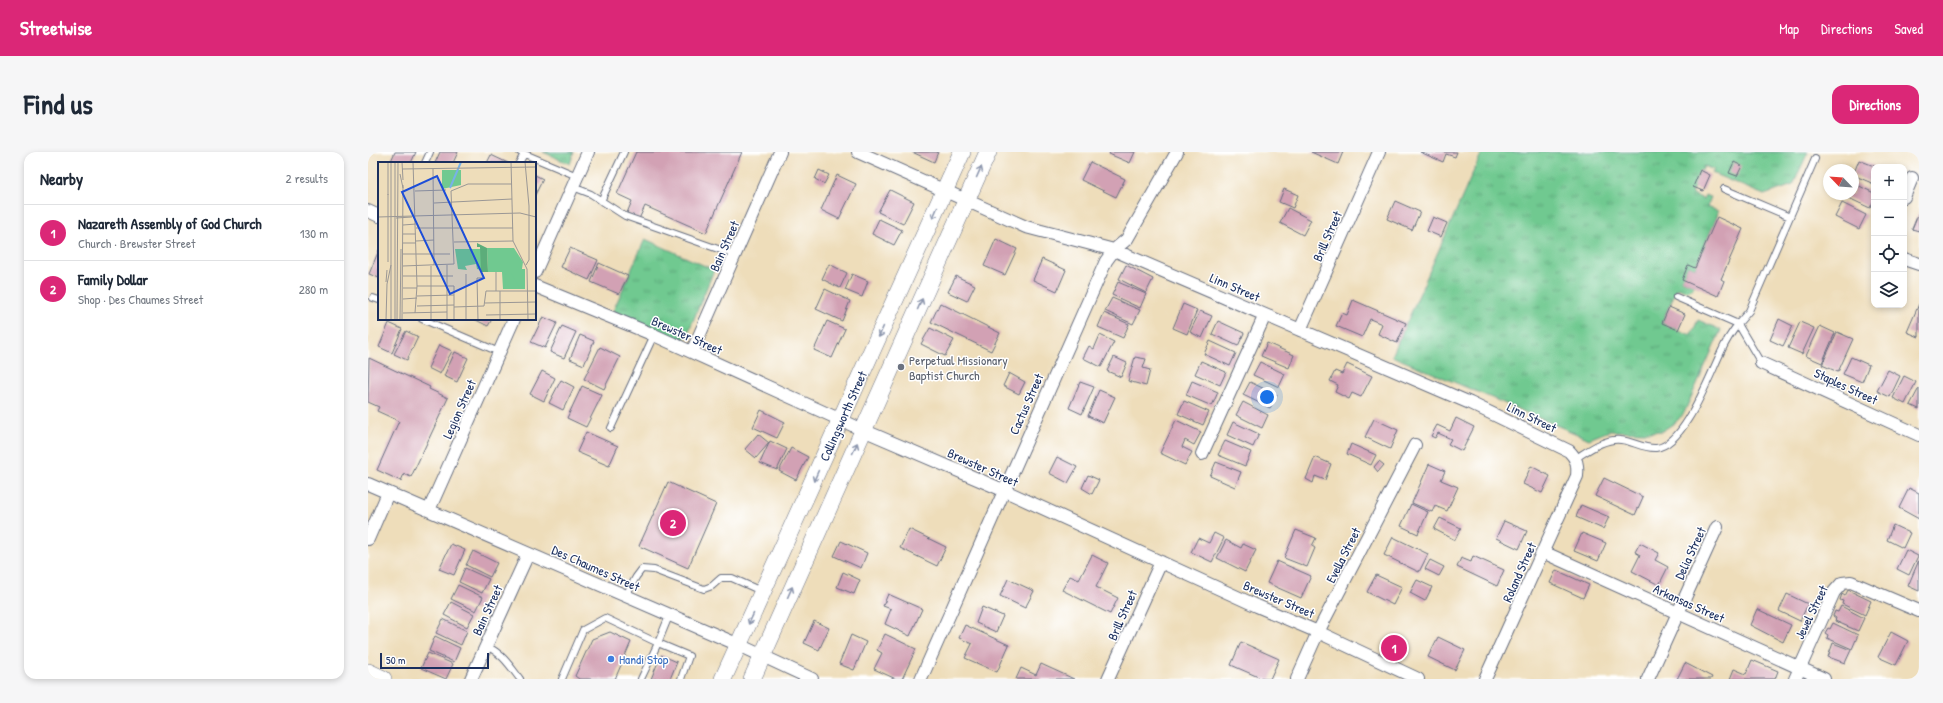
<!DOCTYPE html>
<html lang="en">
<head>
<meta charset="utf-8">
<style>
	body { margin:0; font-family:"Patrick Hand",sans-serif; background:#f6f6f7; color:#1f2937 }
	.controls { position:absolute; right:12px; top:12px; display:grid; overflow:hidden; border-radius:8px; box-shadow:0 2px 6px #0003 }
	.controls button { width:36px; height:36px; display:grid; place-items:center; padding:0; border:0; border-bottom:1px solid #e0e1e3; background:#fff; color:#1f2937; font:20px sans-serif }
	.compass { position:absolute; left:1455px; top:12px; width:36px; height:36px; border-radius:50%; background:#fff; box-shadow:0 2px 6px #0003; rotate:295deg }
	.scale { position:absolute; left:12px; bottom:10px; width:109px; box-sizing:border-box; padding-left:4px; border:2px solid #1b2f5e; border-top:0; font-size:11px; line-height:14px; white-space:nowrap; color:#1b2f5e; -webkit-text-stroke:3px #fff; paint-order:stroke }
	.you { position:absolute; left:899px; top:245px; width:14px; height:14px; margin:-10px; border:3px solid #fff; border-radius:50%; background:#1a73e8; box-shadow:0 0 0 6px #1a73e833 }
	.badge { display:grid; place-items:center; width:26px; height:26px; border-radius:50%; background:#db2777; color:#fff; font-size:13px; font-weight:700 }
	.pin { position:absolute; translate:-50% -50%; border:2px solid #fff; box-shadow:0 1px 4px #0006 }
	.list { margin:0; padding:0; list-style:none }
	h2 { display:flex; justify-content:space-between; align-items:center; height:52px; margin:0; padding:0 16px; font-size:17px }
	h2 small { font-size:13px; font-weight:400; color:#747a83 }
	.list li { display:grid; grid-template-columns:26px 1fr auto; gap:12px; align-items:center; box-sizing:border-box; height:56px; padding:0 16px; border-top:1px solid #e0e1e3 }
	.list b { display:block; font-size:15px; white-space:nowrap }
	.list p { margin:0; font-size:13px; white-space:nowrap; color:#747a83 }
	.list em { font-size:13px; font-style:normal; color:#747a83 }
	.icon { flex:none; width:22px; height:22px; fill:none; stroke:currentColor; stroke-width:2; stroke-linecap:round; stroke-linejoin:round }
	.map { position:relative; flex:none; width:1551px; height:527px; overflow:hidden; border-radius:12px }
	header { display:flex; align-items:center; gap:24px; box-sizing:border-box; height:56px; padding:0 20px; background:#db2777; color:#fff }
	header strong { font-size:19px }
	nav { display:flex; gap:22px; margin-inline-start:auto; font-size:14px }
	.intro { display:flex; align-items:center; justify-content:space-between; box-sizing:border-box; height:96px; padding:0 24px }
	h1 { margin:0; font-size:28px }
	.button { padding:10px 18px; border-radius:12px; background:#db2777; color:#fff; font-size:14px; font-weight:700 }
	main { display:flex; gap:24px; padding:0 24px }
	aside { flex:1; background:#fff; border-radius:12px; box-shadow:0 2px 6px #0003 }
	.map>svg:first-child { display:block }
	.grass { fill:url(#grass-tufts); stroke:#467c77 }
	.building { fill:#d2a1b4 }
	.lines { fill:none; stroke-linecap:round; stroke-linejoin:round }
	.service-casing { stroke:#656c7e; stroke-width:8 }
	.minor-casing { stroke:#656c7e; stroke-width:14 }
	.secondary-casing { stroke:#656c7e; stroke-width:18 }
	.service { stroke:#fff; stroke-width:6 }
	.minor { stroke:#fff; stroke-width:12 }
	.secondary { stroke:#fff; stroke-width:17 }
	.oneway { stroke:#8d97ae }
	.worship-dot { fill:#6b7280; stroke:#fff; stroke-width:1.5 }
	.shop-dot { fill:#3f7fe0; stroke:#fff; stroke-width:1.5 }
	.labels { text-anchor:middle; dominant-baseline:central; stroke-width:3; stroke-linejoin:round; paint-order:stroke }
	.street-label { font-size:13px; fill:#1b2f5e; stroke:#fff }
	.worship-label { font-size:13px; fill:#5b616d; stroke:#fff; text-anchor:start }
	.shop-label { font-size:13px; fill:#366cbe; stroke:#fff; text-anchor:start }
	.inset-river { fill:none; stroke:#77b2e8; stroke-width:2 }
	.inset-road { fill:none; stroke:#9a9795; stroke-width:1 }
	.view { fill:#1d4ed8; fill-opacity:0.15; stroke:#1d4ed8; stroke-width:2 }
	.inset-edge { fill:none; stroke:#1b2f5e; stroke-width:2 }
</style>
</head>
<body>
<header>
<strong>Streetwise</strong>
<nav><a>Map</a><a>Directions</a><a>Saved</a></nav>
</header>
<div class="intro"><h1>Find us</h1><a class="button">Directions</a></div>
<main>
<aside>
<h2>Nearby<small>2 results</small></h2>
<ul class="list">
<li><span class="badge">1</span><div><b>Nazareth Assembly of God Church</b><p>Church · Brewster Street</p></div><em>130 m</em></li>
<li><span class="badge">2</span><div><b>Family Dollar</b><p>Shop · Des Chaumes Street</p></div><em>280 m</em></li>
</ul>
</aside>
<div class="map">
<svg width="1551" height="527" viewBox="0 0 1551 527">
	<defs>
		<pattern id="grass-tufts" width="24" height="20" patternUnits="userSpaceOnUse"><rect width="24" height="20" fill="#70c990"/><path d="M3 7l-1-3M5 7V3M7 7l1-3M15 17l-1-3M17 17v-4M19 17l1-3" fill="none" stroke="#5ba479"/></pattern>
	</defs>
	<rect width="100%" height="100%" fill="#fff"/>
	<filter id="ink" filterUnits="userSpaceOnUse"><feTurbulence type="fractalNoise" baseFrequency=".025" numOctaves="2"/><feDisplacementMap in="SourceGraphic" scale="8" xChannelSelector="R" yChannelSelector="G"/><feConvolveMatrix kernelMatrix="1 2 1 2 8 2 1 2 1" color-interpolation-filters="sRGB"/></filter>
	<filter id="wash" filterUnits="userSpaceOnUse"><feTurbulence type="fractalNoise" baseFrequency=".012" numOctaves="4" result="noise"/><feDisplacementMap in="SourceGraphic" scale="16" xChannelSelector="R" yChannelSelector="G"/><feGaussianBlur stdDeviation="0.9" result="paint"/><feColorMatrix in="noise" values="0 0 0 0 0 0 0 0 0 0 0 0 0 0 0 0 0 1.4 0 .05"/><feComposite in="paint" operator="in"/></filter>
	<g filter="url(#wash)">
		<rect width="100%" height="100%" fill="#eeddba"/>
		<path class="grass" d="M175,0H206L202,12Z
			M1114,0H1440L1425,33L1396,43L1344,21L1346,18L1336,14L1323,41L1335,47L1337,43L1343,45L1339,55L1350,59L1349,65L1327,116L1320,113L1314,128L1326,133L1325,136L1318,139L1309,136L1294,171L1323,183L1330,168L1353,178L1316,261L1308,270L1294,279L1279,280L1241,279L1221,287L1024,204Z
			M277,87L346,118L318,186L308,188L245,159Z"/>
		<g id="blocks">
			<path class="building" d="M27,0H48L43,11H22Z
				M72,0H90L85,11H67Z
				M268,0H374L338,81L277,54L271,67L259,61L264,49L249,42Z
				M544,0H570L566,10Z
				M742,0H767L762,11L741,2Z
				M943,0H975L970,12Z
				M1052,0H1089L1087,5L1078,2L1075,10Z
				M123,3L140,11H119Z
				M1491,8L1506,14V32L1485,23Z
				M722,10L757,27L748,45L713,28Z
				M1366,10L1374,14L1369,24L1361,21Z
				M451,18L461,23L456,32L447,27Z
				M1332,18L1342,23L1335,39L1325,35Z
				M167,23L175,27L167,43Z
				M469,23L488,32L471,67L453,58Z
				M1485,31L1506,41V48L1502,56L1472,42H1485Z
				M916,37L930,43L925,56L911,50Z
				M522,38L546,50L535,72L510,60Z
				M1027,49L1052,60L1044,78L1019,67Z
				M1474,51L1498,63L1491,77L1467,65Z
				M920,56L943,68L935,83L912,71Z
				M1551,60V79L1544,77Z
				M1065,65L1079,71L1073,85L1059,79Z
				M1349,65L1375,77L1353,127L1356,129L1350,144L1314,128L1320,113L1327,116Z
				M511,67L534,78L526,93L504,82Z
				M628,87L649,97L637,123L616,114Z
				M202,96L230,108L221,128L193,115Z
				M11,98V126L1,122Z
				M674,107L698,118L689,139L665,128Z
				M231,111L260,124L251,142L223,130Z
				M461,112L479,121L472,136L454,127Z
				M758,113L785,127L778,141L751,127Z
				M484,122L500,129L494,145L477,138Z
				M588,124L607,133L599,149L580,140Z
				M750,130L778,142L772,156L744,143Z
				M457,137L482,149L474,169L448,157Z
				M744,146L772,158L765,172L737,159Z
				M985,148L1038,171L1029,191L1010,182L1014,172L1002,167L994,185L968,174L974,161L979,163Z
				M572,151L632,181L623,199L563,170Z
				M815,152L829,158L819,182L805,176Z
				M1551,152V185L1539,180Z
				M1301,155L1317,162L1310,178L1294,171Z
				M832,159L844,164L834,186L822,180Z
				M736,161L761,172L755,186L730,175Z
				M175,165L189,171L177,196L163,190Z
				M106,167H124L120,174Z
				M1411,167L1425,174L1415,194L1402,188Z
				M459,169L477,177L464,206L446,198Z
				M850,169L876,181L870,194L844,182Z
				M1432,170L1446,176L1434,202L1420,196Z
				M21,171L34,177L24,201L11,195Z
				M194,174L208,180L196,206L182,200Z
				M1452,174L1467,181L1454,211L1438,204Z
				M562,176L586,188L577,204L553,192Z
				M38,179L50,185L39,208L26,202Z
				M1469,180L1485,187L1470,220L1454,213Z
				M212,183L226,189L216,213L202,207Z
				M732,183L746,190L733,215L715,206L721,194L726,197Z
				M842,189L868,201L862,214L836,202Z
				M899,191L926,203L921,216L893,204Z
				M71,193L84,199L72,222L60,216Z
				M232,195L252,205L236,237L216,227Z
				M87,200L100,206L89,230L76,224Z
				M746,205L759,211L753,225L739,219Z
				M767,205L778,207L775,216L782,218L778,234L760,229Z
				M1483,205L1501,213L1494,230L1475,222Z
				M1,206L62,235L61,237L80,246L43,325L36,322L33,329L9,318L31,269L9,259L11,255L0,250Z
				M833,209L858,220L852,233L827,222Z
				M892,210L917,222L911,235L885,223Z
				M979,212L1004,224L993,245L984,241L981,247L967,240L970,233L962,229L967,219L974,222Z
				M1520,218L1532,224L1522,245L1509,239Z
				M174,219L187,226L176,249L162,242Z
				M641,221L657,230L651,242L635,234Z
				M1536,224L1548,230L1537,252L1525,246Z
				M193,228L206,235L195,258L181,251Z
				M824,229L850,240L844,254L818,243Z
				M712,230L726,235L714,262L701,256Z
				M882,230L909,243L902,256L875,243Z
				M214,234L234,243L218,275L199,266Z
				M1551,236V257L1542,253Z
				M731,238L747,245L735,271L720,264Z
				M816,249L841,260L835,273L810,262Z
				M875,250L900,263L894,276L868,263Z
				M393,258L417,270L409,286L385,275Z
				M1088,266L1106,275L1094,299L1080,292L1083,287L1070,281L1067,286L1063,284L1069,273L1082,279Z
				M1006,267L1030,278L1022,297L997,285Z
				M808,268L833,280L826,293L817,288L814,295L824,300L817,313L792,301Z
				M865,270L891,282L885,295L859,283Z
				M218,280L250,294L241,314L209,300Z
				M390,282L401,291L388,306L377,297Z
				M402,289L419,297L409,318L392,311Z
				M857,289L883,300L877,314L850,303Z
				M983,292L1008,303L1003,313L979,302Z
				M423,296L440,305L428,328L411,319Z
				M689,305L709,315L700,331L681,321Z
				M947,305L963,312L957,328L947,324L945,331L938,327Z
				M1011,309L1016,313L1010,320L1006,315Z
				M848,310L873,320L867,335L842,324Z
				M1061,312L1077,319L1073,328L1090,335L1079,359L1067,354L1064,360L1044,351Z
				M1163,314L1182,324L1174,341L1155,332Z
				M720,323L731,328L724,342L714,336Z
				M1236,326L1275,345L1267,363L1227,344Z
				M300,330L348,352L320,416L271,394Z
				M1541,336L1551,341V367L1531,356Z
				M1043,352L1060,360L1050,382L1033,374Z
				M1213,353L1241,365L1235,377L1208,365Z
				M1072,366L1093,376L1087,388L1066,377Z
				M1136,369L1159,379L1151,397L1128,386Z
				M1525,373L1542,381L1535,396L1519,388Z
				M541,377L578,395L569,414L532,396Z
				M928,378L948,386L944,394L947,396L939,415L916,406Z
				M846,381L856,386L844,410L823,400L830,386L841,391Z
				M1214,381L1238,391L1230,409L1206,399Z
				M1025,385L1060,402L1051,420L1016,403Z
				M858,388L873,396L875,392L888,398L877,420L849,406Z
				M473,389L499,401L493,416L466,404Z
				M1272,391L1291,401L1287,408L1300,415L1291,433L1264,419L1272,403L1267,400Z
				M83,392L97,398L86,423L71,417Z
				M1538,398L1550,404L1541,423L1529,417Z
				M105,399L129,411L122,425L98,413Z
				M724,403L740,411L728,435L750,446L742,462L694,438L702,424L711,428Z
				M1105,404L1136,418L1129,434L1089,415L1093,406L1103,410Z
				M1062,408L1076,415L1071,424L1057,417Z
				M1551,408V439L1540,434Z
				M909,409L943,424L933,446L899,431Z
				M97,416L121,427L114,441L91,430Z
				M1188,418L1221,433L1215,446L1182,431Z
				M475,420L492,428L486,442L469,435Z
				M1008,423L1034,435L1025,453L999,440Z
				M640,427L666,439L657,456L632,444Z
				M1049,428L1064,435L1057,449L1042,441Z
				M90,433L115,445L108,459L83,447Z
				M1480,438L1503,449L1497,463L1474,452L1475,449L1472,448L1474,442L1477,444Z
				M520,442L554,457L542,484L517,472L523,457L515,454Z
				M1419,442L1440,452L1432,469L1411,459Z
				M83,450L106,462L99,475L76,463Z
				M1473,454L1496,466L1490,479L1467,469L1468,466L1465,464L1467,459L1470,460Z
				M614,455L635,464L628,480L608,471Z
				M1389,457L1423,473L1415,490L1382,473Z
				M75,467L99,479L93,493L68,481Z
				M446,469L461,476L451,498L436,491Z
				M1465,471L1490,483L1484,497L1459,486L1460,483L1457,481L1460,476L1462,477Z
				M597,473L641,493L629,520L597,506L604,492L591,486Z
				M242,480L263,490L247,527H211L207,524L224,487Z
				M1523,480L1540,489L1528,513L1510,505Z
				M517,482L548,497L534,527H528L506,517L514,501L509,498Z
				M483,483L498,490L486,518L471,512Z
				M67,484L92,496L86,510L61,499Z
				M1070,485L1097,498L1087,518L1060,505Z
				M873,490L911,507L902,527H895L863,513Z
				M1465,491L1483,498L1477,511L1460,505Z
				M60,501L85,512L78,527L53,516Z
				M293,503L309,510L302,527H283Z
				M1384,508L1410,519L1407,527H1362L1366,517L1378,522Z
				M1317,511L1344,525L1343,527H1309Z
				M673,512L706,527H648L653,516L668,523Z"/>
		</g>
	</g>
	<g filter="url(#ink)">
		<use href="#blocks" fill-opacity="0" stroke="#656c7e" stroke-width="1"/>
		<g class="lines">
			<defs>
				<path id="service" d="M152,0L209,24
					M57,11L62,0
					M151,11L156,2
					M205,35L223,42L257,64L367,103
					M1356,37L1422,65
					M233,49L256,0
					M5,146L11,148
					M54,167L131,200
					M1393,211L1370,172L1381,159L1447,7
					M243,276L286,183
					M1208,306C1221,298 1237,286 1253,288C1264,289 1276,297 1288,296C1317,293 1342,222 1354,198C1358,189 1364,180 1370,172L1308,145
					M257,445L268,425L274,417L286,418L336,437L344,434L353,426H364L393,439
					M301,464L290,491L321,504L313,527
					M118,494C134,501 142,514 152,527
					M194,527L215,478L237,466L290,491L273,527"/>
				<path id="minor" d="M490,0L658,75L746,98L1102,251L1201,299C1209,307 1210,313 1209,324L1117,527
					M1536,45L1544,26
					M0,59L11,64
					M1536,107L1551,112
					M167,120L220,0
					M167,134L286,183L495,278L635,338L889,454L950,480L1050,527
					M932,178L1011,0
					M324,200L412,0
					M1393,211L1551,283
					M834,302L897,163
					M0,332L371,493L444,527
					M61,358L146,167
					M0,387L20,341
					M1175,400L1456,527
					M103,527L160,402
					M553,527L738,109L746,98L759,87L809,0
					M740,527L793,410
					M929,527L950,480L1047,293
					M1280,527L1349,375
					M1427,527L1466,440L1474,431L1483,430L1551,459"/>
				<path id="secondary" d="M0,520L15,527
					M355,527L594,0
					M384,527L620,0"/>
			</defs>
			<use href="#service" class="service-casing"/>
			<use href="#minor" class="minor-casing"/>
			<use href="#secondary" class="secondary-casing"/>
			<use href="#service" class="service"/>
			<use href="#minor" class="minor"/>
			<use href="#secondary" class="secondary"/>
		</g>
		<defs><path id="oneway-shaft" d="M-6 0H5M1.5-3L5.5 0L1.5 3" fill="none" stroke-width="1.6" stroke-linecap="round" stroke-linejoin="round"/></defs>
		<g class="oneway">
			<use href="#oneway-shaft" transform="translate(611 20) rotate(-66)"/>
			<use href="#oneway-shaft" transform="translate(567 61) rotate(114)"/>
			<use href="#oneway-shaft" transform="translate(552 152) rotate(-66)"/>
			<use href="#oneway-shaft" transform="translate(513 180) rotate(114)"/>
			<use href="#oneway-shaft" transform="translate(487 296) rotate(-66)"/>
			<use href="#oneway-shaft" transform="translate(448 324) rotate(114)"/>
			<use href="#oneway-shaft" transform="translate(422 440) rotate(-66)"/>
			<use href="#oneway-shaft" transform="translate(383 467) rotate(115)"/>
		</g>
	</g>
	<circle class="worship-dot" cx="533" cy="215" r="4"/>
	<circle class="shop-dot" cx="243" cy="507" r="4"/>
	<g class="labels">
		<g class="street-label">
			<text transform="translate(959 84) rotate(-66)">Brill Street</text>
			<text transform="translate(356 94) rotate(-66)">Bain Street</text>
			<text transform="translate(867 135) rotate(23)">Linn Street</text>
			<text transform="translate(319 183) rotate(24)">Brewster Street</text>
			<text transform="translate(1478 234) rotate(25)">Staples Street</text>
			<text transform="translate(658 252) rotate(-66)">Cactus Street</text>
			<text transform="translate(91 257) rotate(-66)">Legion Street</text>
			<text transform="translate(475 264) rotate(-66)">Collingsworth Street</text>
			<text transform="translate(1164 265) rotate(26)">Linn Street</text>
			<text transform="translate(615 315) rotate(24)">Brewster Street</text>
			<text transform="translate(1322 401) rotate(-65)">Delia Street</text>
			<text transform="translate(975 403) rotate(-63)">Evella Street</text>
			<text transform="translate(228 416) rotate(24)">Des Chaumes Street</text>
			<text transform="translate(1151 420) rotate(-66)">Roland Street</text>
			<text transform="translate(911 447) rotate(23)">Brewster Street</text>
			<text transform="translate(1321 451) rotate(24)">Arkansas Street</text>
			<text transform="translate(119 458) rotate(-65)">Bain Street</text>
			<text transform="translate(1443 460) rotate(-64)">Jewel Street</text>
			<text transform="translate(754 463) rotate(-66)">Brill Street</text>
		</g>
		<g class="worship-label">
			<text x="541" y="208">Perpetual Missionary<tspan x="541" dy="15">Baptist Church</tspan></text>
		</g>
		<g class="shop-label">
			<text x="251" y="507">Handi Stop</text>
		</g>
	</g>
	<g transform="translate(10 10)">
		<rect width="158" height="158" fill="#eeddba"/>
		<path d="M64,8H83V23L64,27ZM109,86H136L145,100L144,107H147V127H125L124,110H110ZM77,87H103V108L99,107L98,102L87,104L89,108L80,107Z" fill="#70c990"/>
		<path d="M99,81L109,86L110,110H103L102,85H99Z" fill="#5cad7a"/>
		<path d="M127,111H133L141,125H128Z" fill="#70c990"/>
		<path class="inset-river" d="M72,26L83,0"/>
		<path class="inset-road" d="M13,0V158M24,0L25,18M35,0L39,124L37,151M133,0L135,79L149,107L150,158M147,0L151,44V98L148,103M24,7L158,5M55,7L56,103M22,12L25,26M37,29L68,28M10,32V100M10,33V0M56,41L134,37M0,55L142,51L158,55M18,56L34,55M25,63L38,62M38,66H135M25,72H38M38,79L56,78M76,80L135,79M25,81H38M25,92H72M69,103V158M25,104L76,102L73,29L90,22H134M53,104V158M118,110V129M88,112V158M25,114H75M8,120L9,108M39,124H76V158M25,126H39M122,129V158M39,134L76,133M25,137L39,136M107,141L158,140M39,144L76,143M76,145L106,144L108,129H158M25,151L69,150M108,153L158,152M8,158L9,122L13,103M17,158V0M19,158L20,0M22,158L23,87M24,158L25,23M100,158L99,116H104"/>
		<path class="view" d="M59,14L106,116L72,132L24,30Z"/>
		<rect width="158" height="158" class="inset-edge"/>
	</g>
</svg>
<div class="controls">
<button>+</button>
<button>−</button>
<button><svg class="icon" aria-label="locate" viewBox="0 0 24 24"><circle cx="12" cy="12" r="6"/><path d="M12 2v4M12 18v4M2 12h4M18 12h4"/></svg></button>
<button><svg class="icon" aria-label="layers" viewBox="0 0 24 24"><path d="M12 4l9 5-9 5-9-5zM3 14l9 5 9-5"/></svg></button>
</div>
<svg class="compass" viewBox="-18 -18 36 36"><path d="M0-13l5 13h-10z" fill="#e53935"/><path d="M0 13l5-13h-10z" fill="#747a83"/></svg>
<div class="scale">50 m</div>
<div class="you"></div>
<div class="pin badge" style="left:1026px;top:496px">1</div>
<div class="pin badge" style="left:305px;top:371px">2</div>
</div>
</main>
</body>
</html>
